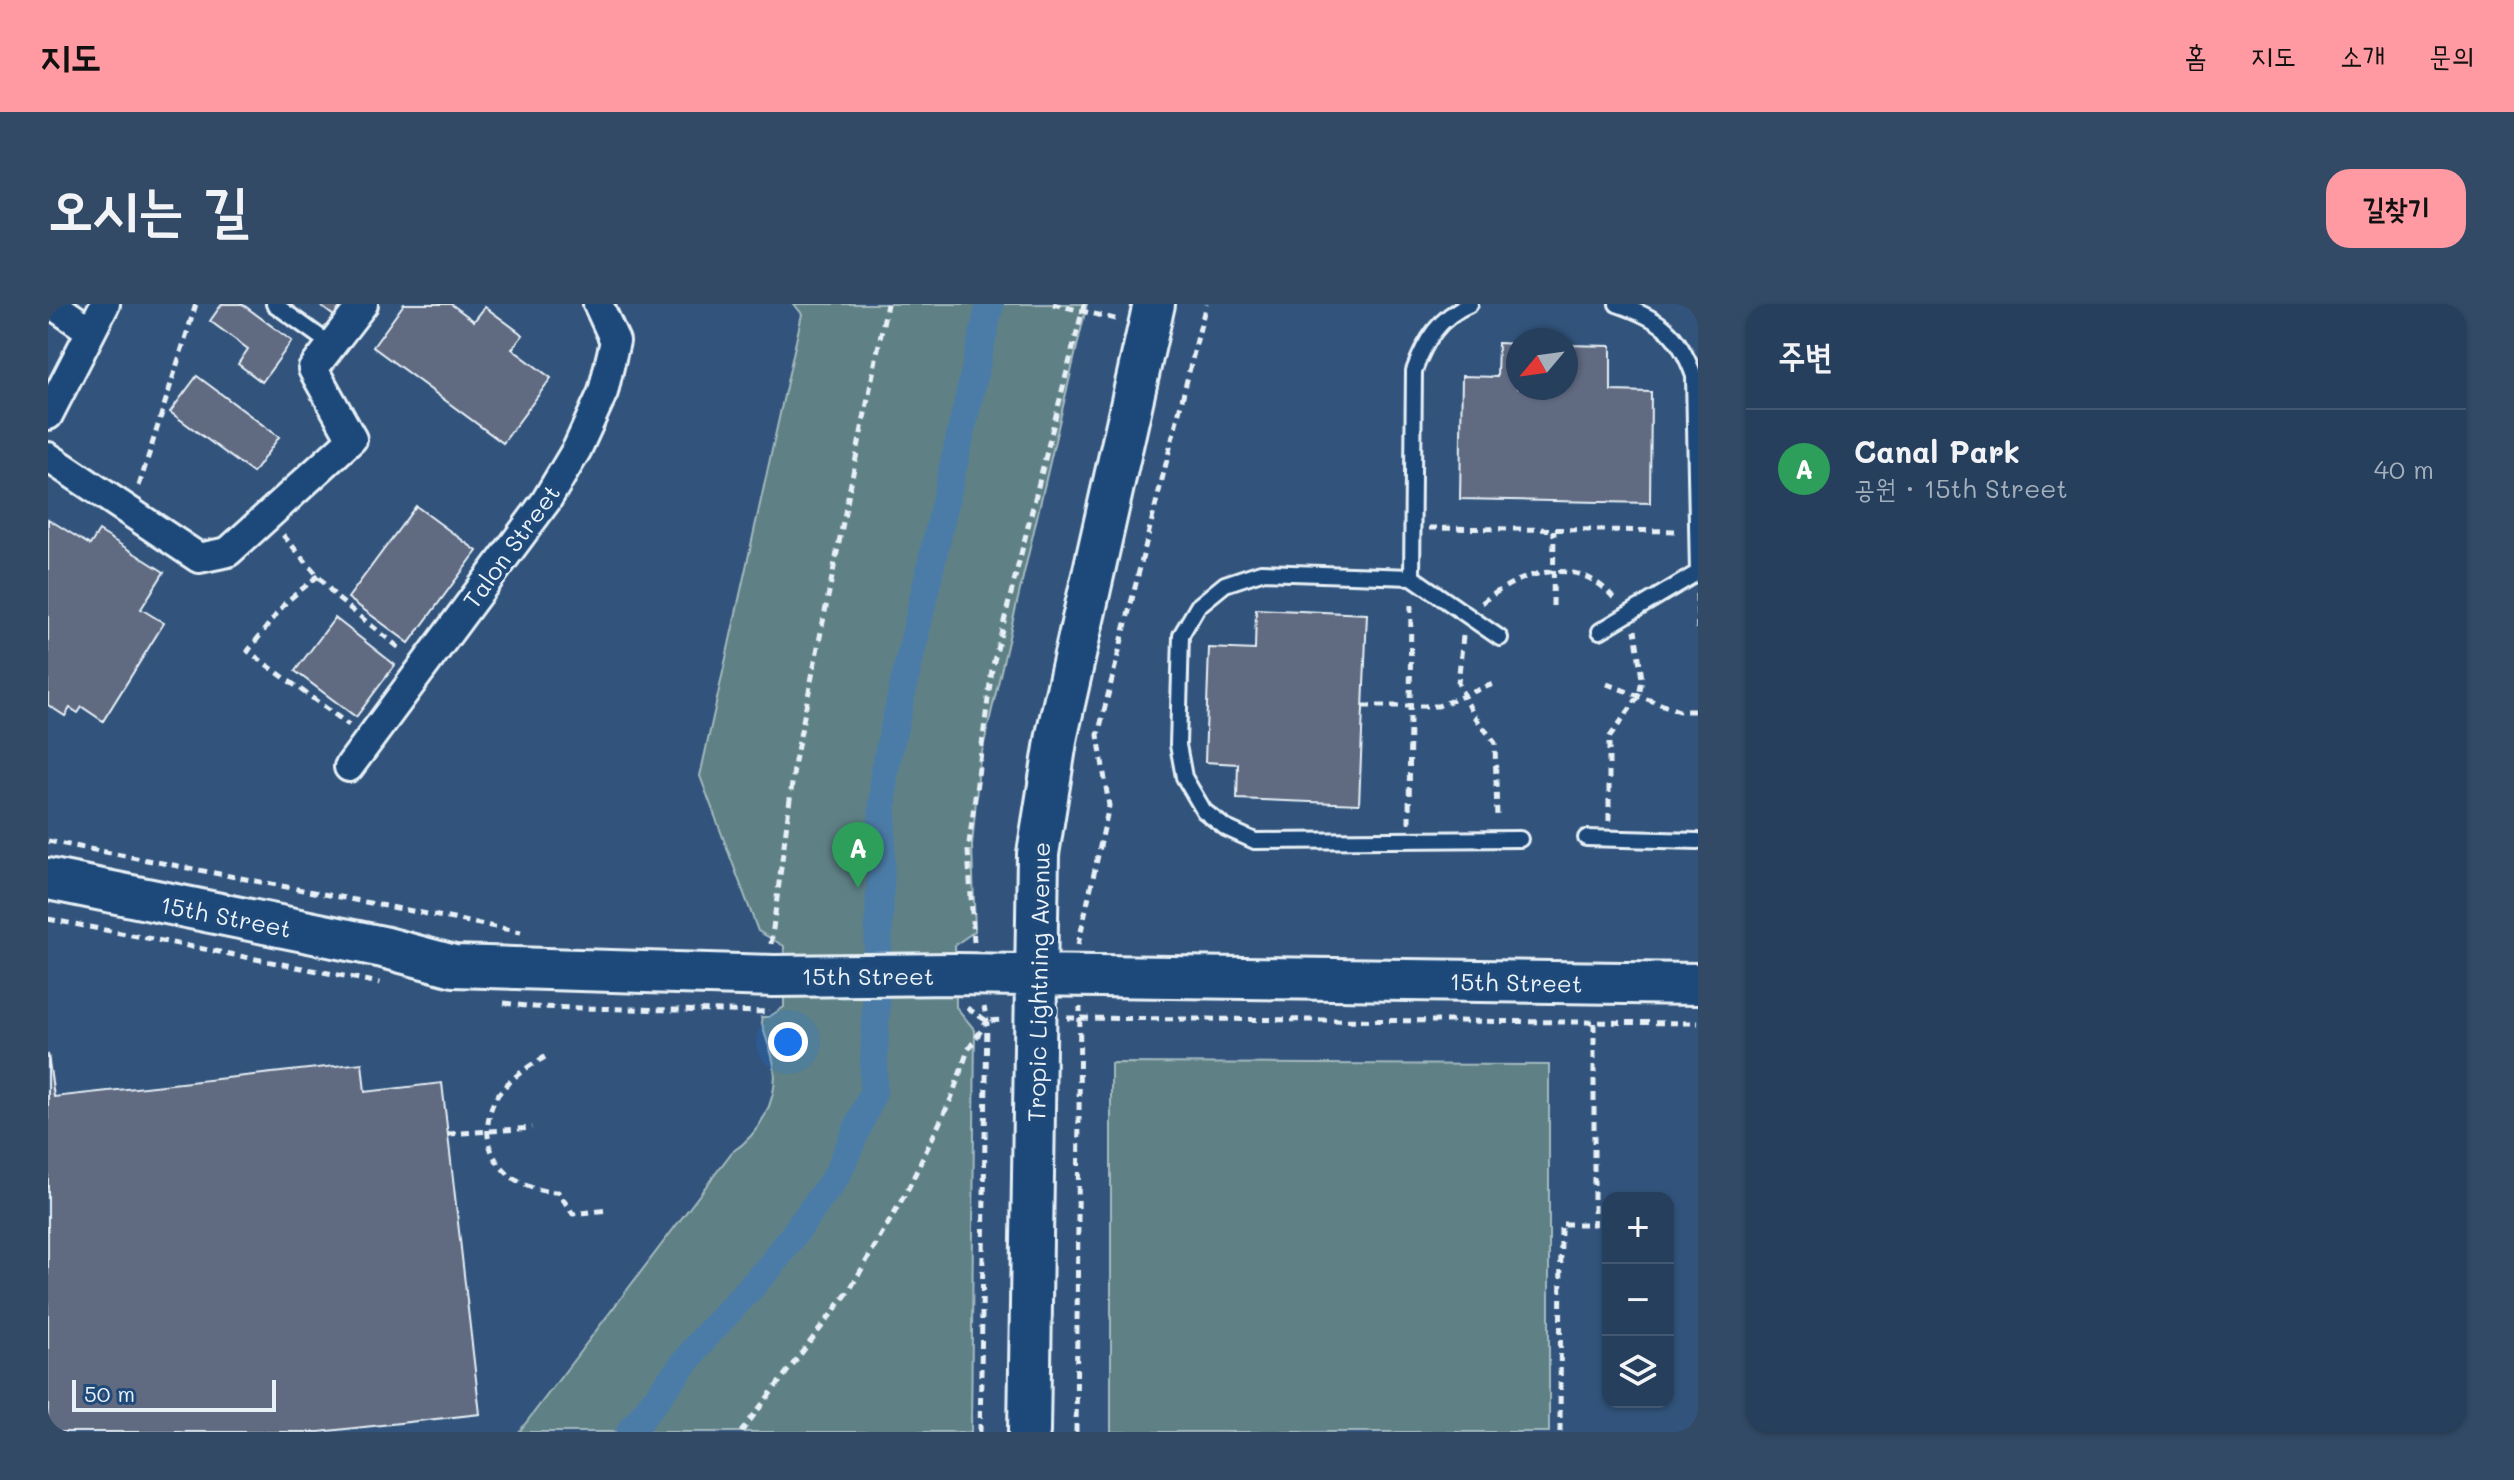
<!DOCTYPE html>
<html lang="ko">
<head>
<meta charset="utf-8">
<style>
	body { margin:0; font-family:Mali,"Poor Story",sans-serif; background:#324a66; color:#f1f3f6 }
	.controls { position:absolute; right:24px; bottom:24px; display:grid; overflow:hidden; border-radius:16px; box-shadow:0 2px 6px #0004 }
	.controls button { width:72px; height:72px; display:grid; place-items:center; padding:0; border:0; border-bottom:2px solid #425872; background:#263f5d; color:#f1f3f6; font:40px sans-serif }
	.compass { position:absolute; left:1458px; top:24px; width:72px; height:72px; border-radius:50%; background:#263f5d; box-shadow:0 2px 6px #0004; rotate:241deg }
	.scale { position:absolute; left:24px; bottom:20px; width:204px; box-sizing:border-box; padding-left:8px; border:4px solid #e8f1f8; border-top:0; font-size:22px; line-height:28px; white-space:nowrap; color:#e8f1f8; -webkit-text-stroke:6px #1f4a7a; paint-order:stroke }
	.you { position:absolute; left:740px; top:738px; width:28px; height:28px; margin:-20px; border:6px solid #fff; border-radius:50%; background:#1a73e8; box-shadow:0 0 0 12px #1a73e833 }
	.badge { display:grid; place-items:center; width:52px; height:52px; border-radius:50%; background:#ff9aa2; color:#fff; font-size:26px; font-weight:700 }
	.pin { position:absolute; translate:-50% -66px; filter:drop-shadow(0 2px 4px #0008) }
	.pin::after { content:''; position:absolute; top:42px; width:28px; height:24px; background:inherit; clip-path:polygon(0 0,100% 0,50% 100%) }
	.list { margin:0; padding:0; list-style:none }
	h2 { display:flex; justify-content:space-between; align-items:center; height:104px; margin:0; padding:0 32px; font-size:34px }
	h2 small { font-size:26px; font-weight:400; color:#a4afbc }
	.list li { display:grid; grid-template-columns:52px 1fr auto; gap:24px; align-items:center; box-sizing:border-box; height:120px; padding:0 32px; border-top:2px solid #425872 }
	.list b { display:block; font-size:30px; white-space:nowrap }
	.list p { margin:0; font-size:26px; white-space:nowrap; color:#a4afbc }
	.list em { font-size:26px; font-style:normal; color:#a4afbc }
	.icon { flex:none; width:44px; height:44px; fill:none; stroke:currentColor; stroke-width:2; stroke-linecap:round; stroke-linejoin:round }
	.map { position:relative; flex:none; width:1650px; height:1128px; overflow:hidden; border-radius:24px }
	header { display:flex; align-items:center; gap:48px; box-sizing:border-box; height:112px; padding:0 40px; background:#ff9aa2; color:#111 }
	header strong { font-size:38px }
	nav { display:flex; gap:44px; margin-inline-start:auto; font-size:28px }
	.intro { display:flex; align-items:center; justify-content:space-between; box-sizing:border-box; height:192px; padding:0 48px }
	h1 { margin:0; font-size:56px }
	.button { padding:20px 36px; border-radius:24px; background:#ff9aa2; color:#111; font-size:28px; font-weight:700 }
	main { display:flex; gap:48px; padding:0 48px }
	aside { flex:1; background:#263f5d; border-radius:24px; box-shadow:0 2px 6px #0004 }
	.map>svg:first-child { display:block }
	.green { fill:#5f8186; stroke:#a4b9bf; stroke-width:2 }
	.lines { fill:none; stroke-linecap:round; stroke-linejoin:round }
	.canal { stroke:#4b7ca8; stroke-width:28 }
	.building { fill:#606a81; stroke:#e8f1f8; stroke-width:2 }
	.lane-casing { stroke:#e8f1f8; stroke-width:20 }
	.street-casing { stroke:#e8f1f8; stroke-width:34 }
	.secondary-casing { stroke:#e8f1f8; stroke-width:46 }
	.path { stroke:#e8f1f8; stroke-width:5; stroke-dasharray:8 6; stroke-linecap:butt }
	.lane { stroke:#1f4a7a; stroke-width:14 }
	.street { stroke:#1f4a7a; stroke-width:28 }
	.secondary { stroke:#1f4a7a; stroke-width:40 }
	.labels { text-anchor:middle; dominant-baseline:central; stroke-width:8; stroke-linejoin:round; paint-order:stroke }
	.street-label { font-size:24px; fill:#e8f1f8; stroke:#1f4a7a }
</style>
</head>
<body>
<header>
<strong>지도</strong>
<nav><a>홈</a><a>지도</a><a>소개</a><a>문의</a></nav>
</header>
<div class="intro"><h1>오시는 길</h1><a class="button">길찾기</a></div>
<main>
<div class="map">
<svg width="1650" height="1128" viewBox="0 0 1650 1128">
	<rect width="100%" height="100%" fill="#32547c"/>
	<filter id="ink" filterUnits="userSpaceOnUse"><feTurbulence type="fractalNoise" baseFrequency=".0125" numOctaves="2"/><feDisplacementMap in="SourceGraphic" scale="16" xChannelSelector="R" yChannelSelector="G"/><feConvolveMatrix kernelMatrix="1 2 1 2 8 2 1 2 1" color-interpolation-filters="sRGB"/></filter>
	<g filter="url(#ink)">
		<path class="green" d="M746,0H1039L931,461L924,542L927,627L907,641L908,703L927,726L923,1128H471L684,848C711,831 731,795 726,762C724,745 715,731 713,713H721L736,703V642L710,627L652,472L754,10Z
			M1063,759L1501,761V1128H1063Z"/>
		<g class="lines">
			<path class="canal" d="M582,1128L657,1033L725,959L789,871L825,789L836,468L942,0"/>
		</g>
		<path class="building" d="M174,0H194L244,37L214,78L190,60L200,45L162,17Z
			M270,0H295L286,12Z
			M356,0H403L426,17L437,3L475,31L464,45L503,74L455,139L325,43Z
			M1450,39L1470,40V84H1518V41L1563,42V87L1603,88L1602,199L1412,195L1414,72L1449,73Z
			M149,72L231,133L205,169L122,108Z
			M368,202L429,247L361,339L300,294Z
			M0,215L42,241L51,227L116,268L93,305L116,319L55,417L34,403L30,409L22,404L17,412L0,401Z
			M1208,305L1319,310L1311,500L1189,495L1190,460L1157,458L1161,344L1207,346Z
			M287,314L347,361L308,413L247,367Z
			M0,750L6,793L314,759L317,788L394,779L432,1110L271,1128H0Z"/>
		<g class="lines">
			<defs>
				<path id="lane" d="M226,0L282,40
					M1422,0C1391,13 1377,37 1366,67L1364,273L1213,268L1177,280L1150,302L1133,331L1130,441L1136,473L1156,507L1178,524L1207,537L1472,535
					M1569,0C1613,15 1630,28 1646,72L1650,269
					M1364,273L1452,334
					M1552,327L1649,269
					M1538,534L1650,537"/>
				<path id="street" d="M4,0L43,27
					M0,111L57,0
					M0,153L151,254L180,248L304,135L265,65L315,0
					M301,463L498,197L529,145L555,88L567,37L550,0"/>
				<path id="secondary" d="M0,575L335,643L406,662L726,672L908,670L1650,680
					M981,1128L990,550L1009,431L1106,0"/>
			</defs>
			<use href="#lane" class="lane-casing"/>
			<use href="#street" class="street-casing"/>
			<use href="#secondary" class="secondary-casing"/>
			<path class="path" d="M1005,0L1071,16
				M91,182L148,0
				M1381,224L1631,227
				M235,231L289,294L354,346
				M270,272L238,298L200,347L301,421
				M1649,290L1650,325
				M1434,299C1474,266 1532,249 1569,298
				M1505,302L1506,226
				M1415,332L1410,379L1425,410L1447,439L1449,515
				M1559,380L1631,407H1650
				M1315,402H1390L1450,378
				M1561,517V434L1591,392L1594,375L1587,326
				M1361,519L1363,297
				M0,537L473,628
				M0,615L332,679
				M926,638L920,547L944,365L1036,0
				M723,640L747,457L839,0
				M1030,641L1061,502L1050,431L1158,0
				M456,699L485,703L722,708
				M919,704L939,717L957,716
				M1019,714L1650,719
				M497,753C477,764 450,782 443,805C428,853 466,888 510,888L525,910L560,906
				M400,830L484,824
				M693,1128L801,987L859,887L903,795L920,746L938,719
				M932,1128L939,717L936,703
				M1028,1128L1032,703
				M1512,1128L1513,920H1546V718"/>
			<use href="#lane" class="lane"/>
			<use href="#street" class="street"/>
			<use href="#secondary" class="secondary"/>
		</g>
	</g>
	<g class="labels">
		<g class="street-label">
			<text transform="translate(463 242) rotate(-54)">Talon Street</text>
			<text transform="translate(178 612) rotate(11)">15th Street</text>
			<text x="820" y="671">15th Street</text>
			<text transform="translate(990 678) rotate(-89)">Tropic Lightning Avenue</text>
			<text transform="translate(1468 678) rotate(1)">15th Street</text>
		</g>
	</g>
</svg>
<div class="controls">
<button>+</button>
<button>−</button>
<button><svg class="icon" aria-label="layers" viewBox="0 0 24 24"><path d="M12 4l9 5-9 5-9-5zM3 14l9 5 9-5"/></svg></button>
</div>
<svg class="compass" viewBox="-18 -18 36 36"><path d="M0-13l5 13h-10z" fill="#e53935"/><path d="M0 13l5-13h-10z" fill="#a4afbc"/></svg>
<div class="scale">50 m</div>
<div class="you"></div>
<div class="pin badge" style="left:810px;top:584px;background:#2e9e5b">A</div>
</div>
<aside>
<h2>주변<small></small></h2>
<ul class="list">
<li><span class="badge" style="background:#2e9e5b">A</span><div><b>Canal Park</b><p>공원 · 15th Street</p></div><em>40 m</em></li>
</ul>
</aside>
</main>
</body>
</html>
